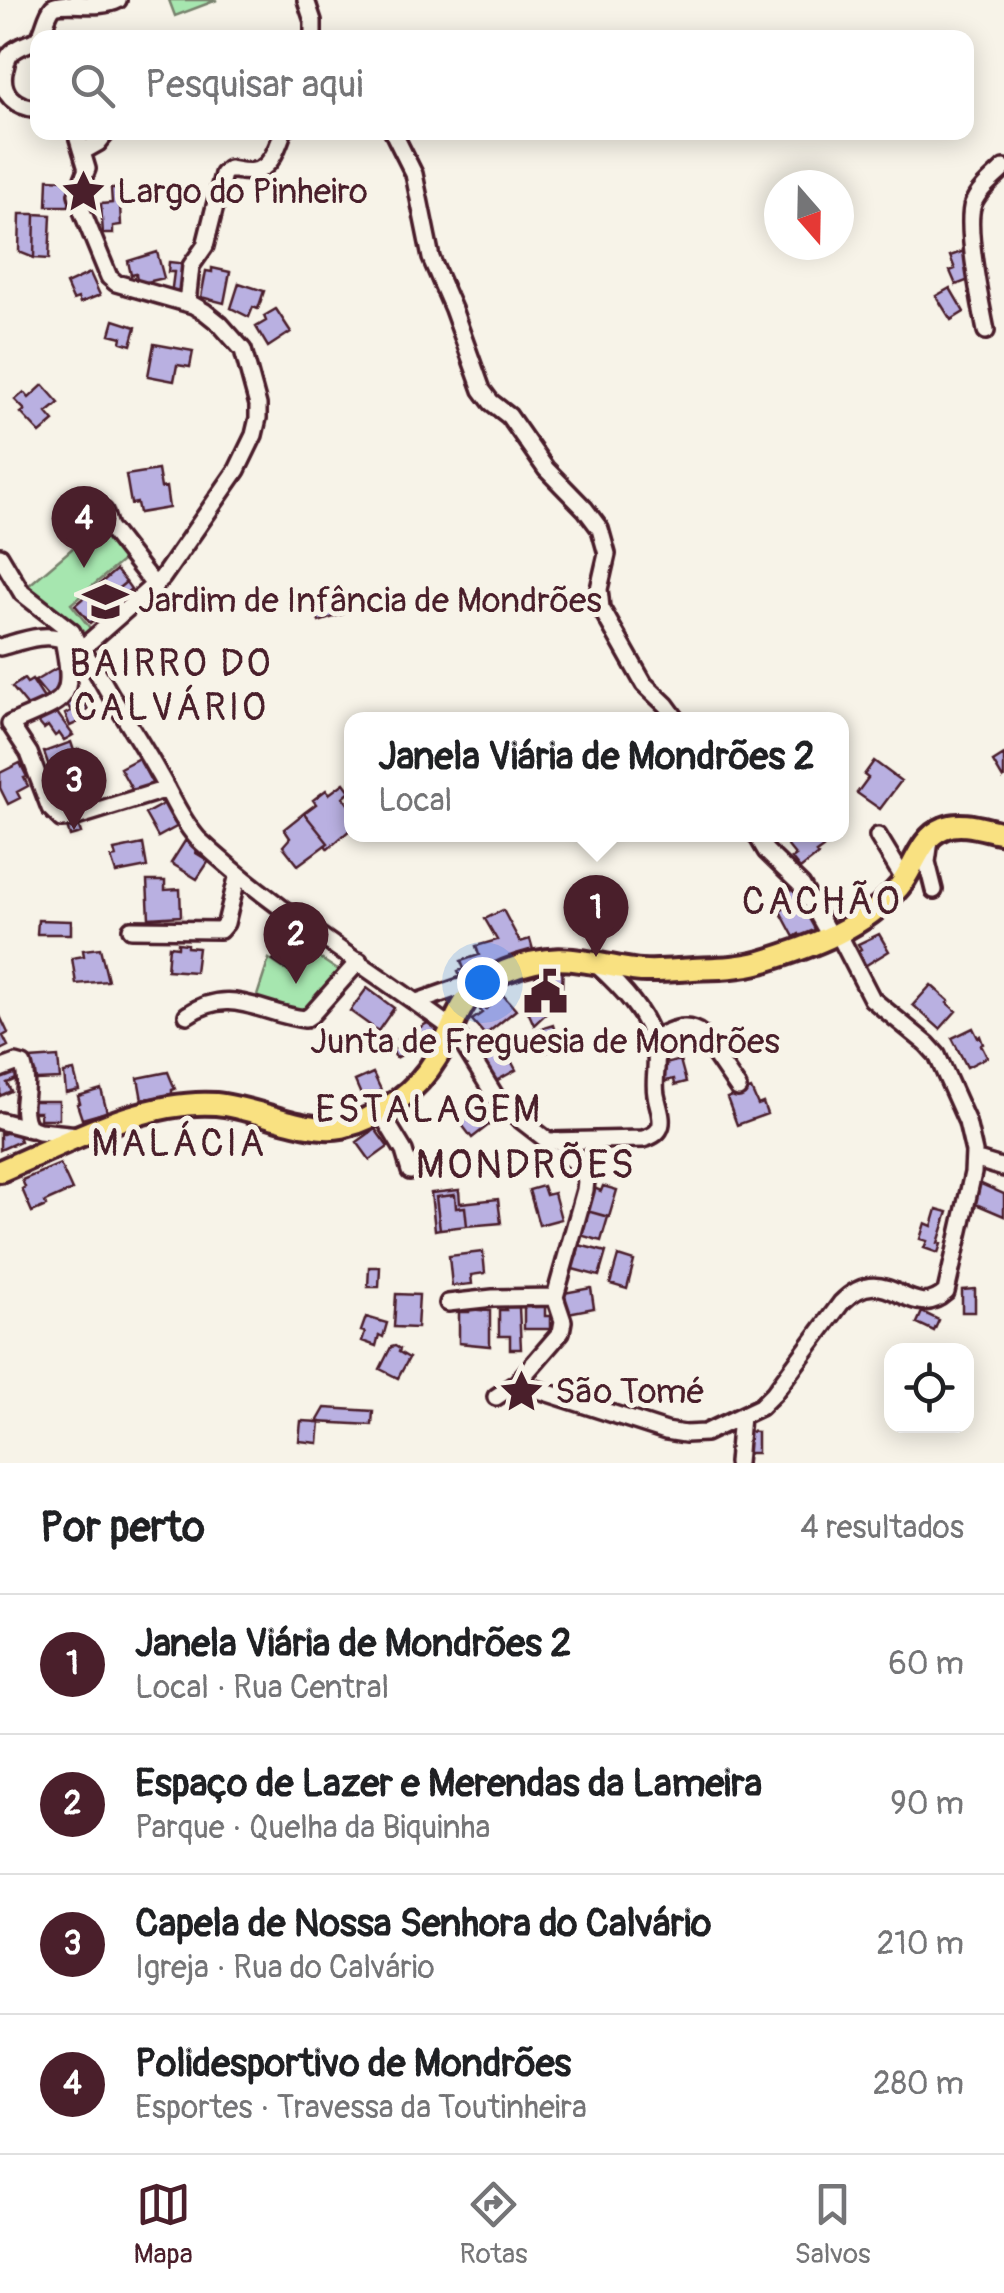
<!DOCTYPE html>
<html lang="pt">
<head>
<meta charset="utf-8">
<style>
	body { margin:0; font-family:Pangolin,sans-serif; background:#f6f6f6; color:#202124 }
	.controls { position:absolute; right:30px; bottom:30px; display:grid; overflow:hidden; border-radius:20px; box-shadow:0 5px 25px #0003 }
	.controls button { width:90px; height:90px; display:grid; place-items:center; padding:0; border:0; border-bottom:2px solid #e0e0e0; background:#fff; color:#202124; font:50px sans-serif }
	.compass { position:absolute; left:764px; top:170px; width:90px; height:90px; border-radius:50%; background:#fff; box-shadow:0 5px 25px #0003; rotate:160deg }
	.you { position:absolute; left:482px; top:982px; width:35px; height:35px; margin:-25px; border:8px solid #fff; border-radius:50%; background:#1a73e8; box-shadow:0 0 0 15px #1a73e833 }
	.badge { display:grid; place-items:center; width:65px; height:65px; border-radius:50%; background:#4a1f2b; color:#fff; font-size:32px; font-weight:700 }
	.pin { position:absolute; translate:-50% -82px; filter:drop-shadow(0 2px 5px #0008) }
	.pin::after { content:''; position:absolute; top:52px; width:35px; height:30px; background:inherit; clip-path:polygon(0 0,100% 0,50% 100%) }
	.popup { position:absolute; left:344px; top:712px; width:505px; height:130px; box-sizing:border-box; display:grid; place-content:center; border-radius:20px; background:#fff; filter:drop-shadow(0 2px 8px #0005); font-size:32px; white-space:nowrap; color:#757577 }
	.popup b { font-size:38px; color:#202124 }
	.popup::after { content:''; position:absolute; left:50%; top:100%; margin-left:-20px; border:20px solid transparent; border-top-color:#fff }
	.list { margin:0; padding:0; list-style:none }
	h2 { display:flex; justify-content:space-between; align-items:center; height:130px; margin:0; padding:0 40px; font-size:42px }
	h2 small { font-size:32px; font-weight:400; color:#757577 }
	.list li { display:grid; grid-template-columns:65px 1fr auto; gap:30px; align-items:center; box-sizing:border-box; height:140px; padding:0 40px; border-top:2px solid #e0e0e0 }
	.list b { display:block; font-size:38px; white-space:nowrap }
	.list p { margin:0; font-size:32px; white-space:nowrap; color:#757577 }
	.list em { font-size:32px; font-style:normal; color:#757577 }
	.icon { flex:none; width:55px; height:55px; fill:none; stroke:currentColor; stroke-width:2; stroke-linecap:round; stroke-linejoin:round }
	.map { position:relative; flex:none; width:1004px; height:1463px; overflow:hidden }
	.search { position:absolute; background:#fff; box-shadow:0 5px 25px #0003; left:30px; right:30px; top:30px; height:110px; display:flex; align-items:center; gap:25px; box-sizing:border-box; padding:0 35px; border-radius:20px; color:#757577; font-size:38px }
	.sheet { height:690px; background:#fff }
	nav { display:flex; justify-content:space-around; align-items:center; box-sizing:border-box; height:140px; border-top:2px solid #e0e0e0; background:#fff; font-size:28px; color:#757577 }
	nav a { display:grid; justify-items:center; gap:5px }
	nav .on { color:#4a1f2b }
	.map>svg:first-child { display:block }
	.green { fill:#a6e6af; stroke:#78826d; stroke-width:2.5 }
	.building { fill:#b9b0e1; stroke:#4a1f2b; stroke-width:2.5 }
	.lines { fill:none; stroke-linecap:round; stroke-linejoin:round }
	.minor-casing { stroke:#4a1f2b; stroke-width:22 }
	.major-casing { stroke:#4a1f2b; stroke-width:28 }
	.minor { stroke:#f7f3e8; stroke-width:15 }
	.major { stroke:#f9e181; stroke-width:20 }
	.labels { text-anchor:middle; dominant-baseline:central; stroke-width:10; stroke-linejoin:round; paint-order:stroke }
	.poi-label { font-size:35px; fill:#4a1f2b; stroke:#f7f3e8; text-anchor:start }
	.neighbourhood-label { font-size:38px; letter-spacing:2.5px; fill:#4a1f2b; stroke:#f7f3e8 }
	.quarter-label { font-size:40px; letter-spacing:2.5px; fill:#4a1f2b; stroke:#f7f3e8 }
</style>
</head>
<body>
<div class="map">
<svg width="1004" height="1463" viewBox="0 0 1004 1463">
	<rect width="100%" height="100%" fill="#f7f3e8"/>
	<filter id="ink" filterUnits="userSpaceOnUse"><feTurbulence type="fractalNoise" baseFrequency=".01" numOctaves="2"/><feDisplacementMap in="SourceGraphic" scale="20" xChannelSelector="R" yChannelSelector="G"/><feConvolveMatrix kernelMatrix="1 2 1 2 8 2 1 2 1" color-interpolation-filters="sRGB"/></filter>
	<g filter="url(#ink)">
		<path class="green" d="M169,0H217L175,16Z
			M101,524L127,557L71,604L94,633L89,637L30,593L28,586Z
			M315,955L342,973L306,1015L255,1002L269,959L292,974L302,959L309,963Z"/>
		<path class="building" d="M48,179L70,180L69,206H47Z
			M111,188H123V205H120L121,225L113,226V234H103L101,204L112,203Z
			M20,214H35L34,258L19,252Z
			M35,214L51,215L49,259L34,258Z
			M964,251L973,273L967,275L969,280L956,285L950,271L955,269L950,256Z
			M157,252L164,278L138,284L136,274L131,275L128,261Z
			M169,262L188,264L184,297L171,295L174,272H168Z
			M212,268L230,272L224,303L201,297L206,271L212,272Z
			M90,273L100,295L80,303L78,298L73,300L66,284Z
			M239,283L264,291L258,309L253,307L249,317L231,308Z
			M950,288L964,312L951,320L936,296Z
			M276,309L291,332L268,347L256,327L266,321L264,316Z
			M114,320L136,327L131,345L121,342L122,337L110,334Z
			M154,344L193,351L190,367L177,365L174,381L148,376Z
			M43,385L59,403L47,413L54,421L40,433L21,413L25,410L15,400L24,392L29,398Z
			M158,470L161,488L166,487L169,508L139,513L137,503L131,504L126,475Z
			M116,570L126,582L108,597L113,604L90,623L75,605Z
			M126,582L131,589L113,604L108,597Z
			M337,595L343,614L319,622L313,603Z
			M57,668L64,676L59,683L62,687L49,698L35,681Z
			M24,679L27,683L32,680L45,700L31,710L12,687Z
			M82,696L88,710L80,714L83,720L70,726L65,714L71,711L67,704Z
			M55,710L73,735L64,740L59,733L55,736L48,726L44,729L38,722Z
			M71,742L74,751L79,749L85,764L52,775L44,752Z
			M1004,755V778L1003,779L993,762Z
			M139,758L153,785L135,795L120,768Z
			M874,761L901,781L880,809L857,793L868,778L864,775Z
			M20,763L27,777L24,778L28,786L17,792L20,798L8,804L0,788V773Z
			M87,766L97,803L72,810L63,784L66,783L63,773Z
			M344,783L350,791L343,797L351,808V829L328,849L325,845L328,843L304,813L316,804L313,800L326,790L329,794Z
			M165,803L178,826L158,837L145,814Z
			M304,813L328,843L298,865L283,846L290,838L284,829Z
			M78,824L81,833L70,836L67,827Z
			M800,834H815L823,848L816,853L818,855L800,869L792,859L796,856L787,845Z
			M185,841L198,849L196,853L209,861L197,879L171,863Z
			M143,844L147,867L116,873L111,858L116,857L114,850Z
			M147,881H165V890L180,889L181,916L149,918Z
			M797,887L823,931L803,942L799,934L794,937L780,911L785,908L779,897Z
			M503,910L520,942L530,939L535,957L461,981L458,971L464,969L461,961L479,955L476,946L497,940L485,919Z
			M38,920L71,921V934H37Z
			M879,934L889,951L863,967L855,953L861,949L858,944Z
			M290,936L309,949L292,974L273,961Z
			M178,943L187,944V947L198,948L195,972L167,970L169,946L178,947Z
			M100,948L108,981L76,984L72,958L84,956L83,950Z
			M563,964L562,988L552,989L551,982L536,984L535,967Z
			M551,982L553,1000L538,1002L536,984Z
			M931,985L949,1001L947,1003L956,1011L940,1029L913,1005Z
			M367,988L394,1008L378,1031L350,1011Z
			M503,995L516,1010L485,1035L472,1020L482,1013L480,1010L484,1007L486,1009Z
			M553,1000V1007L534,1025L526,1007L538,1002Z
			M0,1016L8,1033L3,1036L8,1046L0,1050Z
			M435,1019L443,1033L396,1058L392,1050L400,1045L397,1040Z
			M553,1025L559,1045L553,1046L554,1050L544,1053L537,1030Z
			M973,1028L978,1038L980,1036L983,1044L981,1045L987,1057L967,1067L952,1038Z
			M499,1038L516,1070L492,1083L481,1060L491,1055L487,1048L494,1045L492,1041Z
			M58,1057L60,1079L36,1080L35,1072H31L30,1059Z
			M680,1060L686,1082L675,1085L674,1079L662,1082L658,1066Z
			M17,1067L21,1077L7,1083L11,1091L0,1096V1074Z
			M74,1071L79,1090L66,1093L64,1073Z
			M168,1072L175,1089L172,1090V1094L142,1100L138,1078Z
			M373,1073L385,1098L365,1104L355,1081Z
			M101,1089L107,1112L82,1119L77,1104L80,1103L78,1096Z
			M751,1089L758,1105L763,1103L767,1114L737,1125L727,1098Z
			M29,1101H59V1119H40V1112H29Z
			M474,1103L490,1124L472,1138L456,1117Z
			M16,1129L20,1141L0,1150V1131L3,1134Z
			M375,1129L388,1147L370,1160L357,1142Z
			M60,1164L72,1190L45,1202L46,1206L32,1212L22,1189L25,1187L22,1180Z
			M979,1183L1004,1194V1216L971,1202Z
			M543,1186L546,1195L554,1193L561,1219L539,1225L529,1190Z
			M603,1186L617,1190L609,1217L587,1211L594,1188L601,1191Z
			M459,1190L460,1203L498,1199L501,1223L467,1226L465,1207L456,1208L455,1195L436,1197L440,1229L435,1230L431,1193Z
			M455,1195L456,1208L465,1207L467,1226L440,1229L436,1197Z
			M937,1209L948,1212L938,1243L941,1244L938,1253L924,1248L927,1241L920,1239L925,1223L932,1226Z
			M587,1211L608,1217L601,1241L580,1235Z
			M579,1245L606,1252L599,1276L569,1268L572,1255L577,1256Z
			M483,1252L485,1273L471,1275L472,1284L452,1286L449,1256Z
			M618,1256L634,1261L627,1289L610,1284Z
			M369,1267H380L379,1287H368Z
			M591,1288L594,1308L568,1313L564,1293Z
			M975,1289V1312H962V1290Z
			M396,1294L419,1295L417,1328L394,1327Z
			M524,1306H545V1316H550V1329H524Z
			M505,1307H519L521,1349H510V1336H499V1310H506Z
			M469,1309L490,1311V1346L459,1343V1312H469Z
			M922,1312L939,1320L934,1331L917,1323Z
			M366,1317L387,1323L383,1337L379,1335L376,1346L362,1341L365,1332L361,1331Z
			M395,1346L400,1349L399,1352L409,1358L398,1378L380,1369L391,1347Z
			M325,1408L373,1411L372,1425L317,1422Z
			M301,1421L320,1422L318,1443L299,1441Z
			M743,1431L757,1432V1453H742Z"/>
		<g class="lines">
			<defs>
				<path id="minor" d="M306,0L313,21V38
					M39,38C45,29 46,15 53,7C64,0 100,10 118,0
					M38,39C29,44 14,47 9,56C7,59 5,69 4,72C0,95 16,107 38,109
					M76,132L87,169L77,194L82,211L109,277L116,283L193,305L205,312L220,324L243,350L258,405V418L254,435L237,470L162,578L80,650
					M393,132L414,174L431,258L453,309L482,390L491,402L509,416L546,469L585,509L600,529L607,554L599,589L601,608L644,684L666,705L677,720
					M82,152L98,143L107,132
					M187,303L191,266L205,246L223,174L229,169C237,170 246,173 254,171C271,169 278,146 283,132
					M986,331C981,306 965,225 973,204C978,190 994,178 1004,168
					M104,511L109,527L155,586
					M0,556L22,593L72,632L79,647
					M63,639C76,705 66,698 10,724L29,753L50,808L61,819L73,818L167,789
					M0,647C22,641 45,631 67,641C88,650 99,676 110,694C126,720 143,746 158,773C171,795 181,820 198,839C275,911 366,965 451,1028L460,1039L500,1104L582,1167L586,1181L585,1190L555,1297L563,1321L561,1332L517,1383L496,1397
					M756,834L766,851L802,886L830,936
					M878,836L904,879
					M930,840L927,862L934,890
					M131,929L220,930L226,923L238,874
					M417,1002L483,979
					M187,1015C231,985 260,1014 305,1019L311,1015L359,961
					M652,1039C669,1032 685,1021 701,1034L738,1088
					M0,1069L16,1063L23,1065C31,1089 17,1107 28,1127L39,1131L78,1135
					M381,1113L404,1151L410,1171
					M0,1121L30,1129
					M549,1141L643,1139C670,1132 660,1115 656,1095C653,1079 659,1063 655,1048C649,1015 620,986 597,965
					M974,1159L1004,1168
					M448,1303L493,1298L555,1297
					M517,1383L666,1431L685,1434L705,1433L760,1407L774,1393L841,1303C887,1256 909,1326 946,1292L973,1173L974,1152L967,1122L937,1055L927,1044L872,999L838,933
					M737,1463L741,1416"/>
				<path id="major" d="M0,1171C65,1144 143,1099 216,1104C254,1107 306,1134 342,1127C381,1118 417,1091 437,1057C461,1017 457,991 506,971C559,950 581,962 633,970C652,973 673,970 693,969C716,968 739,968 761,962C811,947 864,928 899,887C915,868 919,838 944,828C962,820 986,830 1004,833"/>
			</defs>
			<use href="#minor" class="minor-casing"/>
			<use href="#major" class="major-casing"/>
			<use href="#minor" class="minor"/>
			<use href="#major" class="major"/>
		</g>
	</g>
	<defs>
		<symbol id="sight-bare" viewBox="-9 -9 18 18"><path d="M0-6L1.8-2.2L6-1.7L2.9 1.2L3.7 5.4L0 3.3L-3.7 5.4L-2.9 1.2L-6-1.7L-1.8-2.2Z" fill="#4a1f2b" stroke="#f7f3e8" stroke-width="2.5" paint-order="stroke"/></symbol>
		<symbol id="school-bare" viewBox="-9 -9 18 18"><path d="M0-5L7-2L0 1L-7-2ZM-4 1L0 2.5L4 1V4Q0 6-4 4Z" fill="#4a1f2b" stroke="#f7f3e8" stroke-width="2.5" paint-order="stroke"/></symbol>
		<symbol id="civic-bare" viewBox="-9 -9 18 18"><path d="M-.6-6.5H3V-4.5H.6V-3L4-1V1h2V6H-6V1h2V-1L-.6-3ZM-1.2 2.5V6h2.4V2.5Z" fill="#4a1f2b" stroke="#f7f3e8" stroke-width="2.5" paint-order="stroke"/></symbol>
	</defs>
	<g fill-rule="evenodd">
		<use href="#sight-bare" x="52" y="160" width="63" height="63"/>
		<use href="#school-bare" x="74" y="570" width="63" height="63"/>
		<use href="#civic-bare" x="514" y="960" width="63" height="63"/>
		<use href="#sight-bare" x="490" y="1360" width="63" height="63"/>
	</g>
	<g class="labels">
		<g class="poi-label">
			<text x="117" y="192">Largo do Pinheiro</text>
			<text x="138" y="601">Jardim de Infância de Mondrões</text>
			<text x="545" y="1042" text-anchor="middle">Junta de Freguesia de Mondrões</text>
			<text x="555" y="1392">São Tomé</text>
		</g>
		<g class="neighbourhood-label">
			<text x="171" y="664">BAIRRO DO<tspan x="171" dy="44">CALVÁRIO</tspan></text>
			<text x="822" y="902">CACHÃO</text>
			<text x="429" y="1110">ESTALAGEM</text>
			<text x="179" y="1144">MALÁCIA</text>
		</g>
		<g class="quarter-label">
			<text x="526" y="1165">MONDRÕES</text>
		</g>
	</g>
</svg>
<div class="controls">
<button><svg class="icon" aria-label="locate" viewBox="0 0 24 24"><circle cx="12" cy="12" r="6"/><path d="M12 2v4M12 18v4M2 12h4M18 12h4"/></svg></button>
</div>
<svg class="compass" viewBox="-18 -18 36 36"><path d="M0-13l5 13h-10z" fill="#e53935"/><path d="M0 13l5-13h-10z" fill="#757577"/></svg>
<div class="you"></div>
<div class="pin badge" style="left:596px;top:957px">1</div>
<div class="popup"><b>Janela Viária de Mondrões 2</b>Local</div>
<div class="pin badge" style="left:296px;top:984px">2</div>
<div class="pin badge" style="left:74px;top:830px">3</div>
<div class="pin badge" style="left:84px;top:568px">4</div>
<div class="search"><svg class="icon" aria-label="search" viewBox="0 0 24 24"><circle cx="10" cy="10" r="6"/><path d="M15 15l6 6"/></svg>Pesquisar aqui</div>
</div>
<section class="sheet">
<h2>Por perto<small>4 resultados</small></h2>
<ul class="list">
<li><span class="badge">1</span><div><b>Janela Viária de Mondrões 2</b><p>Local · Rua Central</p></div><em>60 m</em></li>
<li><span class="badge">2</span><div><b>Espaço de Lazer e Merendas da Lameira</b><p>Parque · Quelha da Biquinha</p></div><em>90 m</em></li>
<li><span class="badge">3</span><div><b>Capela de Nossa Senhora do Calvário</b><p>Igreja · Rua do Calvário</p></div><em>210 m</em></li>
<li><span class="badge">4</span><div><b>Polidesportivo de Mondrões</b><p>Esportes · Travessa da Toutinheira</p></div><em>280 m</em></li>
</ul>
</section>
<nav>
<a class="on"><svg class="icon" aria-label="map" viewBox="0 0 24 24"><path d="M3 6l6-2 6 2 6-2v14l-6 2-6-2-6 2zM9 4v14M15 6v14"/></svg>Mapa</a>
<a><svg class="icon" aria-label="directions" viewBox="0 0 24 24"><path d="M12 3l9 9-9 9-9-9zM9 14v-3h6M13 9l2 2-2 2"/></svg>Rotas</a>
<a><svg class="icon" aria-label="saved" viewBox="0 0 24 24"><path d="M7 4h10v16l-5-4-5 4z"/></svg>Salvos</a>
</nav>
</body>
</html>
